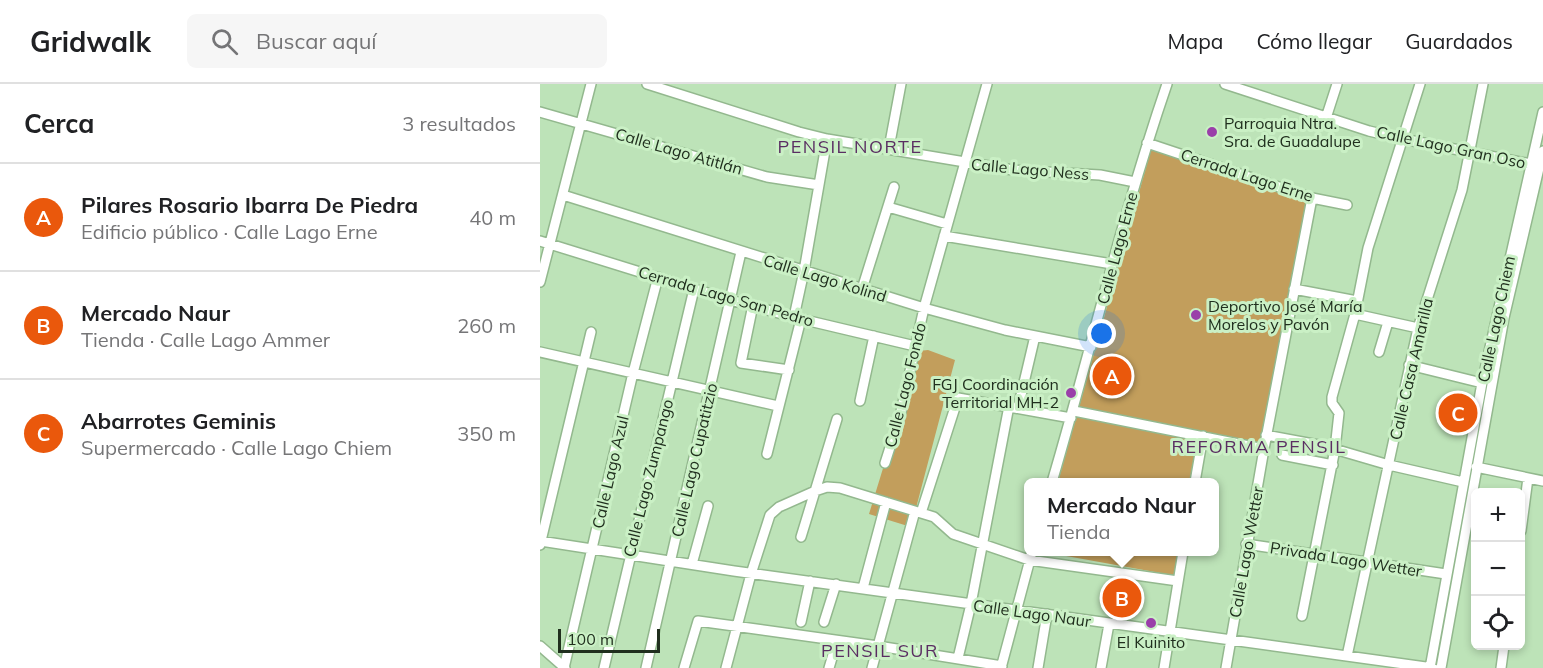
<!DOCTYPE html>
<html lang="es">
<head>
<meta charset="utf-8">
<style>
	body { margin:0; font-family:Mulish,sans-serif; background:#f6f6f6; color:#202124 }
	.controls { position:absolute; right:18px; bottom:18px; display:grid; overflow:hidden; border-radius:9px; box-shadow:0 3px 9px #0003 }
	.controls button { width:54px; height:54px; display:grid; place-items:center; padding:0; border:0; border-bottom:2px solid #e0e0e0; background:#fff; color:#202124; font:30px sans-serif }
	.scale { position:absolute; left:18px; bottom:15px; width:102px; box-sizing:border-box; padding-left:6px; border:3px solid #202f1e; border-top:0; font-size:16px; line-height:21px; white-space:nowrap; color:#202f1e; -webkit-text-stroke:4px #caf0c5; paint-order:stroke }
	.you { position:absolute; left:562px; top:250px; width:21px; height:21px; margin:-15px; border:4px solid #fff; border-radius:50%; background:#1a73e8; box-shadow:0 0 0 9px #1a73e833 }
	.badge { display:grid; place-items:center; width:39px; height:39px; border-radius:50%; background:#ea580c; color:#fff; font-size:20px; font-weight:700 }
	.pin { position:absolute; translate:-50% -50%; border:3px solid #fff; box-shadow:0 2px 6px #0006 }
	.popup { position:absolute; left:484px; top:394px; width:195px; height:78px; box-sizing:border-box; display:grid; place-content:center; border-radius:9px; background:#fff; filter:drop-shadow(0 2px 4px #0005); font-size:20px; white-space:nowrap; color:#757577 }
	.popup b { font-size:22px; color:#202124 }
	.popup::after { content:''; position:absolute; left:50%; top:100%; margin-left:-12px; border:12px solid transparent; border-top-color:#fff }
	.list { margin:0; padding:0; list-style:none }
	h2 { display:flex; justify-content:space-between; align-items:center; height:78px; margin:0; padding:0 24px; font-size:26px }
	h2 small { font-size:20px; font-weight:400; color:#757577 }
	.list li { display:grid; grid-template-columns:39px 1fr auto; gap:18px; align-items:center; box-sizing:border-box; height:108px; padding:0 24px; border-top:2px solid #e0e0e0 }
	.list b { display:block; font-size:22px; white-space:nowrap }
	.list p { margin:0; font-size:20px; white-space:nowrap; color:#757577 }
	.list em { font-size:20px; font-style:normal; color:#757577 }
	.icon { flex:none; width:33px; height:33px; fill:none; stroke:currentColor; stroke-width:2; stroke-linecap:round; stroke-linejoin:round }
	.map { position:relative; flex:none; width:1003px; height:584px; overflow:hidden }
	header { display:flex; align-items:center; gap:36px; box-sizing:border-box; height:84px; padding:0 30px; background:#fff; border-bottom:2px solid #e0e0e0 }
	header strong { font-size:28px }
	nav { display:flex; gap:33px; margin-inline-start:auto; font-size:21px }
	.search { width:420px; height:54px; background:#f6f6f6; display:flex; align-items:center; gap:15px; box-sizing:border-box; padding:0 21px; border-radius:9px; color:#757577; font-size:22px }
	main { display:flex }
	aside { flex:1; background:#fff }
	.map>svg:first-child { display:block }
	.park { fill:#c29e5c }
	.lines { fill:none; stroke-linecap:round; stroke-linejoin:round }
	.minor-casing { stroke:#93b88e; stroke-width:12 }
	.minor { stroke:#fff; stroke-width:9 }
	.poi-dot { fill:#9a3fa9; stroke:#caf0c5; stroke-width:2 }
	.labels { text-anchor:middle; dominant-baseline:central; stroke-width:6; stroke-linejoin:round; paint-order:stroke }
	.poi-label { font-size:16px; fill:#202f1e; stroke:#caf0c5; text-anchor:start }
	.street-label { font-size:16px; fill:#202f1e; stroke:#caf0c5 }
	.neighbourhood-label { font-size:18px; letter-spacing:1.5px; fill:#5a2e62; stroke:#caf0c5 }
</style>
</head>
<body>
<header>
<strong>Gridwalk</strong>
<div class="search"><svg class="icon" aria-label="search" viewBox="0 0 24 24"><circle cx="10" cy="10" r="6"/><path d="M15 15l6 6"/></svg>Buscar aquí</div>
<nav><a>Mapa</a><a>Cómo llegar</a><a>Guardados</a></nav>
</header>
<main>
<aside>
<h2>Cerca<small>3 resultados</small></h2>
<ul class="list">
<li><span class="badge">A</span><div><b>Pilares Rosario Ibarra De Piedra</b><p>Edificio público · Calle Lago Erne</p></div><em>40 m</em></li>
<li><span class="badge">B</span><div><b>Mercado Naur</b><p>Tienda · Calle Lago Ammer</p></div><em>260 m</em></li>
<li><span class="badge">C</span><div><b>Abarrotes Geminis</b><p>Supermercado · Calle Lago Chiem</p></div><em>350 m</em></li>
</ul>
</aside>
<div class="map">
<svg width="1003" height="584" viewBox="0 0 1003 584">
	<rect width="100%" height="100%" fill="#bde3b8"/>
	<path class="park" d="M612,62L770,114L723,359L661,347L652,398H518Z
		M388,266L415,276L371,443L329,430L379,267Z
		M504,468H641L637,492Z"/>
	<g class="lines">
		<defs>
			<path id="minor" d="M107,0L259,48L287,55L473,86L560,91L595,98
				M685,0L829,47L863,55L996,81
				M0,28L227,93L279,101
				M786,34L797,0
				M607,59L772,114L807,121
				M349,64L361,0
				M23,111L384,224L465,246L551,263
				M348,123L407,140
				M404,152L572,180
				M0,157L190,216L261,235L375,262
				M0,198L51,0
				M322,205L354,103
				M754,205L817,217
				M213,221L201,279L249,286
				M815,230L878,244
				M254,233L264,187L287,55
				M0,268L238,322
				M839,268L848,238
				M869,281L942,299
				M320,317L334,252
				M478,324L495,252
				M534,327L724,365
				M726,351L784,362L849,381L923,398
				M227,370L261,235
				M742,371L793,381
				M345,379L360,332L384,224L447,0
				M936,383L1003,397
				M512,398C551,266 582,131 627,0
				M655,398L663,352
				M381,429L418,314L531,334
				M981,447L988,394
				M261,453L297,335
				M0,457L194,487L893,584
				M706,460L906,490
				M0,461L51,248
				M152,480L168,422
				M323,504L346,418
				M762,532L795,365L799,329L792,319V313L815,230L828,164L880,0
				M261,538L270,497
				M284,538L296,500
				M0,562L25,584
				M807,572L878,244L922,106L943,0
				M418,574L431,520L469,322
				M24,584L93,289L118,193
				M64,584L154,205
				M106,584L201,168
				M144,584L158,537L338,562L462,582
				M186,584L211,490L230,431L239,423L275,407L287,403L300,404L394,433L413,450L489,476L638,497
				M289,584L297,557
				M332,584L375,427
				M461,584L492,468
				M498,584L507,530
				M561,584L569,540
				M624,584L643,468
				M686,584L724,365L772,114
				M890,584L942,299L1003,28
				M901,584L964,234L1003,67
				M961,584L964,562"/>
		</defs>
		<use href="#minor" class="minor-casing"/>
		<use href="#minor" class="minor"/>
	</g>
	<g class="poi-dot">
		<circle cx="672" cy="48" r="6"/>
		<circle cx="656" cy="231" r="6"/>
		<circle cx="531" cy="309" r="6"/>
		<circle cx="611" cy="539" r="6"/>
	</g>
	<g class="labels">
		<g class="poi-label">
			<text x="684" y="39">Parroquia Ntra.<tspan x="684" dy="18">Sra. de Guadalupe</tspan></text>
			<text x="668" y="222">Deportivo José María<tspan x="668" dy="18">Morelos y Pavón</tspan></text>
			<text x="519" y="300" text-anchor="end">FGJ Coordinación<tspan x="519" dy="18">Territorial MH-2</tspan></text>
			<text x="611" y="558" text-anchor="middle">El Kuinito</text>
		</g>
		<g class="street-label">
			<text transform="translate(911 63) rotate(12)">Calle Lago Gran Oso</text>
			<text transform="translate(139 67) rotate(16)">Calle Lago Atitlán</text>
			<text transform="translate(490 85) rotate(5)">Calle Lago Ness</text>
			<text transform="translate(707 91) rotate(18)">Cerrada Lago Erne</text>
			<text transform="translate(577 164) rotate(-75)">Calle Lago Erne</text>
			<text transform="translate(285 194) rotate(17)">Calle Lago Kolind</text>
			<text transform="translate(186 212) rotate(16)">Cerrada Lago San Pedro</text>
			<text transform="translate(956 235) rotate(-78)">Calle Lago Chiem</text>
			<text transform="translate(871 285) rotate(-77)">Calle Casa Amarilla</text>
			<text transform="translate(365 301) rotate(-76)">Calle Lago Fondo</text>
			<text transform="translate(154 376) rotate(-77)">Calle Lago Cupatitzio</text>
			<text transform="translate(70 388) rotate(-77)">Calle Lago Azul</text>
			<text transform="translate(108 394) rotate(-76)">Calle Lago Zumpango</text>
			<text transform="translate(706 468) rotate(-80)">Calle Lago Wetter</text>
			<text transform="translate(806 475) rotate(9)">Privada Lago Wetter</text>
			<text transform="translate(492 529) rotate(8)">Calle Lago Naur</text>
		</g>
		<g class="neighbourhood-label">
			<text x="310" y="62">PENSIL NORTE</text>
			<text x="719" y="362">REFORMA PENSIL</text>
			<text x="340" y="566">PENSIL SUR</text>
		</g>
	</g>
</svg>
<div class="controls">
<button>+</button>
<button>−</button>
<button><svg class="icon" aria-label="locate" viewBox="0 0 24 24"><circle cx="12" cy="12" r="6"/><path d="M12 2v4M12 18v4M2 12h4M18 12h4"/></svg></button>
</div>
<div class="scale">100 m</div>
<div class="you"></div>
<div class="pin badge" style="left:572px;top:292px">A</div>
<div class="pin badge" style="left:582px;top:514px">B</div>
<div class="popup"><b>Mercado Naur</b>Tienda</div>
<div class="pin badge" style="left:918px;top:329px">C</div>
</div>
</main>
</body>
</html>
